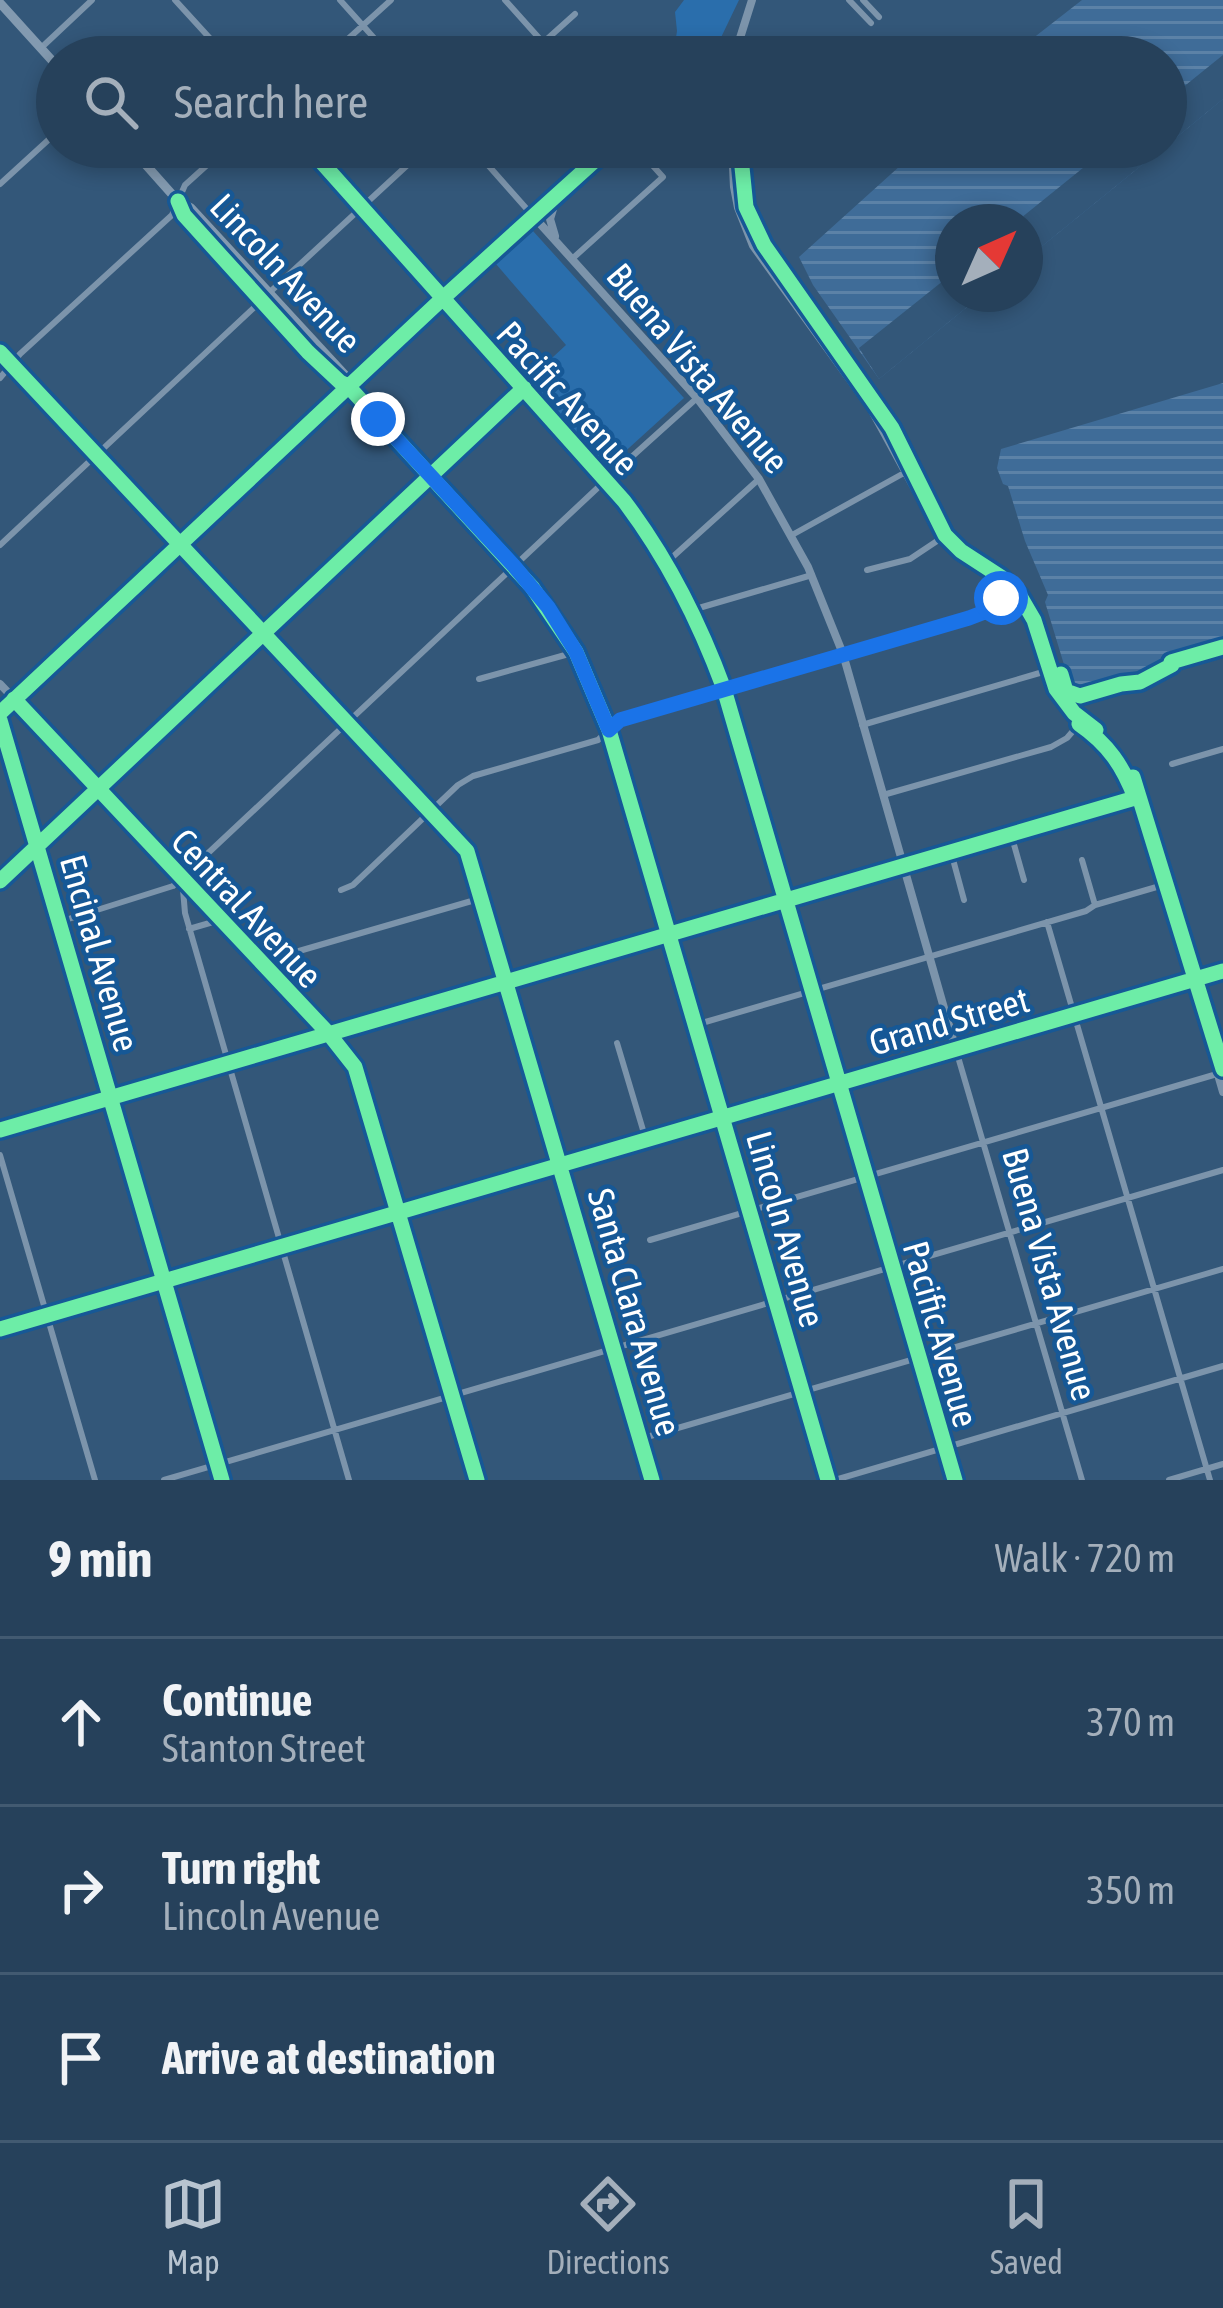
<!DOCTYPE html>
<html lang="en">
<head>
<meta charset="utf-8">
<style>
	body { margin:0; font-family:"Asap Condensed",sans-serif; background:#324c64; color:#f1f3f6 }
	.compass { position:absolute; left:935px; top:204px; width:108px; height:108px; border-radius:50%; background:#26415b; box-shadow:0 6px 18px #0003; rotate:45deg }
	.stop { position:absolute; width:36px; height:36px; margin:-27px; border:9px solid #1a73e8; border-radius:50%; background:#fff }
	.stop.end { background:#1a73e8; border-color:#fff; box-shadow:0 3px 12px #0008 }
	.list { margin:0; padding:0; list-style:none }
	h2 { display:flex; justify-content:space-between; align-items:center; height:156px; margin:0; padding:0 48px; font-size:51px }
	h2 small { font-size:39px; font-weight:400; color:#a4afbb }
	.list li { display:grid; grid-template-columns:78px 1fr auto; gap:36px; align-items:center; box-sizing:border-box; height:168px; padding:0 48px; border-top:3px solid #425a71 }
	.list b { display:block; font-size:45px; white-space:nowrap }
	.list p { margin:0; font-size:39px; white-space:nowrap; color:#a4afbb }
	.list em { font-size:39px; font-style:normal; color:#a4afbb }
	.icon { flex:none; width:66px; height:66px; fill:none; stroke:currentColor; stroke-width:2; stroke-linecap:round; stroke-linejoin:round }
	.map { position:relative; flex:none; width:1223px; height:1480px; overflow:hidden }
	.search { position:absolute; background:#26415b; box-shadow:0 6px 18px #0003; left:36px; right:36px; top:36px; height:132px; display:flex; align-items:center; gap:30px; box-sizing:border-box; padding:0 42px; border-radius:66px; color:#a4afbb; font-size:45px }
	.sheet { height:660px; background:#26415b }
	nav { display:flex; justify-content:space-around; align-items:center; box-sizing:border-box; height:168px; border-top:3px solid #425a71; background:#26415b; font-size:33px; color:#a4afbb }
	nav a { display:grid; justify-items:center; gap:6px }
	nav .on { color:#b8c4d0 }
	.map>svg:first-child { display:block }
	.green { fill:#2a6eac }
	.water { fill:url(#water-rules) }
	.pier { fill:#335779 }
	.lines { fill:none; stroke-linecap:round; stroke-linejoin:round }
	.minor { stroke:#7c94ab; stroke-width:6 }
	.tertiary { stroke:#7c94ab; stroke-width:8 }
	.secondary { stroke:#839ab0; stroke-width:9 }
	.primary { stroke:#7a93a9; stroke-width:9 }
	.cycleway-casing { stroke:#165896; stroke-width:22 }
	.cycleway { stroke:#6deda7; stroke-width:15 }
	.route { stroke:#1a73e8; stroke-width:15 }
	.labels { text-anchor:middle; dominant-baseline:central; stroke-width:9; stroke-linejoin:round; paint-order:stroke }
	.street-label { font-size:36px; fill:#fff; stroke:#165896 }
</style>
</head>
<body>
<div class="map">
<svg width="1223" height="1480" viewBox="0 0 1223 1480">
	<defs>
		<pattern id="water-rules" width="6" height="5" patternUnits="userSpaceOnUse" patternTransform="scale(3)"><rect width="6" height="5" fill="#3f6c98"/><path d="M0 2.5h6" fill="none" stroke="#5c82a7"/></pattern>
	</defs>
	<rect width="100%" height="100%" fill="#335779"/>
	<path class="green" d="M684,0H739L715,50L709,57H673L677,31L675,12Z
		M533,231L684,398L608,467L528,380L566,345L496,264Z"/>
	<path class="water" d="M1082,0H1223V99L1166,146V57H1009Z
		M921,147H1164L1025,260V222H953V294H983L879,379L813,285L799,257Z
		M1223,383V643L1169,659L1155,667L1077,686L1069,681L1045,602L1048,595L1025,541L1008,486L1003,484L997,468L1001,449Z"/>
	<path class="pier" d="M1223,55V99L1166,146V101Z
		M1109,147H1164L1025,260V222H1016Z
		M953,273V294H983L879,379L859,348Z"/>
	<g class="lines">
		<path class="minor" d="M175,0L227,57
			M340,0L391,57
			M505,0L556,57
			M849,0L871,23
			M863,0L879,17
			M41,48L92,0
			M328,57L391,0
			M527,57L575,14
			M308,147L624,501C668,559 699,621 724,689L955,1480
			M472,147L533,216
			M0,184L57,132
			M572,259L663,177L636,147
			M270,292L427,147
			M0,378L20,354L172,215L185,185L227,147
			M792,535L904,473
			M0,545L260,302
			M667,562L759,479
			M867,570L910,559L940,539
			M692,610L812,575
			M479,679L576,652
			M862,725L1043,672
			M1172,764L1223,749
			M883,795L1051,747L1067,738L1079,724
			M1011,834L1024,880
			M951,852L964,900
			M1082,860L1095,905
			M182,878L185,913L349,1480
			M0,881L524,388
			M341,890L353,885L458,785L473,776L598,740L619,720L969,618L982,613L1008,592
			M59,922L173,886L606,480L697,398
			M1047,922L1210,1480
			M189,929L220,920
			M261,962L482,898
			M1191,981L1223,971
			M695,1025L1086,911L1095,905L1160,886L1128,779L1104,743L1071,717L1053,694L1025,612L1017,599L995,579L962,559L941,539L870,409L752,246L737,208L733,187L731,147
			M617,1043L646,1140
			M1210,1046L1223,1042
			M956,1050L1082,1480
			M0,1130L1135,798
			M0,1155L95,1480
			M650,1240L1217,1074
			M640,1439L1223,1269
			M164,1480L1223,1170
			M835,1480L1223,1366
			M1169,1480L1223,1464"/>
		<path class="tertiary" d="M734,57L752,0
			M534,217L697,398L759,479L808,567L843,654L956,1050
			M555,236L550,219L556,199
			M0,352L467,851L652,1480
			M0,684L329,1034L355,1067L477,1480
			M0,713L443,298L610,147
			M0,1329L1191,981L1223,1092"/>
		<path class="secondary" d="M0,3L57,66
			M130,147L178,201L191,208L346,376L348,386
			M178,201L184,215L308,352L340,382L348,386L532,587L576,652L609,730L828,1480"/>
		<path class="primary" d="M0,720L222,1480"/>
		<defs>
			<path id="cycleway" d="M308,147L624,501C668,559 699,621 724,689L955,1480
				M740,147L746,207L764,245L892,428L945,535L961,551L1001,577L1020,596L1034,620L1056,689L1074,713L1096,730
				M178,201L184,215L308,352L340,382L348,386L532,587L576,652L609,730L828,1480
				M0,352L467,851L652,1480
				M1061,674L1066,691L1080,696L1121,684L1140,682L1172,665L1171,662L1223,647
				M14,699L329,1034L355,1067L477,1480
				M0,713L443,298L610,147
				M0,720L222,1480
				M1133,777L1223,1069
				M0,881L524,388
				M0,1130L1135,798C1123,766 1108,744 1079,724
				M0,1329L1223,971"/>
		</defs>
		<use href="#cycleway" class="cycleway-casing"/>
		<use href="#cycleway" class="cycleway"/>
	</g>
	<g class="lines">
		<path class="route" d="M378,419L514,566L548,607L576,652L609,730L620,720L969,618L982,613L1001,598"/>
	</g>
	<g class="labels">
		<g class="street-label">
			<text transform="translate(286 273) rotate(47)">Lincoln Avenue</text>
			<text transform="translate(698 368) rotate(50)">Buena Vista Avenue</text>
			<text transform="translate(568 398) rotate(48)">Pacific Avenue</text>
			<text transform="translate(247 908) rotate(47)">Central Avenue</text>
			<text transform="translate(100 953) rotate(74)">Encinal Avenue</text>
			<text transform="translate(949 1021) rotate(-16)">Grand Street</text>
			<text transform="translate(786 1229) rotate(74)">Lincoln Avenue</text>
			<text transform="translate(1050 1274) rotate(74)">Buena Vista Avenue</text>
			<text transform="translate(635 1312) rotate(74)">Santa Clara Avenue</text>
			<text transform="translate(941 1334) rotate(74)">Pacific Avenue</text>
		</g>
	</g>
</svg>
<svg class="compass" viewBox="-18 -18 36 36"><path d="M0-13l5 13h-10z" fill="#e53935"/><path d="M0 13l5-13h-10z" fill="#a4afbb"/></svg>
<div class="stop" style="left:1001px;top:598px"></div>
<div class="stop end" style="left:378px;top:419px"></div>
<div class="search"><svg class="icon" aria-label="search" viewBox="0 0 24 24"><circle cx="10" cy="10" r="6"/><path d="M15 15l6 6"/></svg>Search here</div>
</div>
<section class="sheet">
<h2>9 min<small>Walk · 720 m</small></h2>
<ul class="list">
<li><svg class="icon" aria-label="ahead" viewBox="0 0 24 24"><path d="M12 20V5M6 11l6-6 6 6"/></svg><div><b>Continue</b><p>Stanton Street</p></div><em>370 m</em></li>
<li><svg class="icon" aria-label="right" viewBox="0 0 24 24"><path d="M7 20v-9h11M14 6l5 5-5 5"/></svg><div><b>Turn right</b><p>Lincoln Avenue</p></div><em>350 m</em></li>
<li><svg class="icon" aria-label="arrive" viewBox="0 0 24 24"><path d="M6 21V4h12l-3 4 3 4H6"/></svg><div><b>Arrive at destination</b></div></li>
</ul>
</section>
<nav>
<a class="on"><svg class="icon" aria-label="map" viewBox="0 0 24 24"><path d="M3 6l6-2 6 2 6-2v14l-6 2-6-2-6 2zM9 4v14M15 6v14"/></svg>Map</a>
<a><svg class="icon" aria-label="directions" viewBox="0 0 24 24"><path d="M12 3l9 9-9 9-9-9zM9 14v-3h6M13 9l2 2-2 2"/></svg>Directions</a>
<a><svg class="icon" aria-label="saved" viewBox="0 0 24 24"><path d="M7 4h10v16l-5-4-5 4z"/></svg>Saved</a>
</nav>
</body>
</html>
